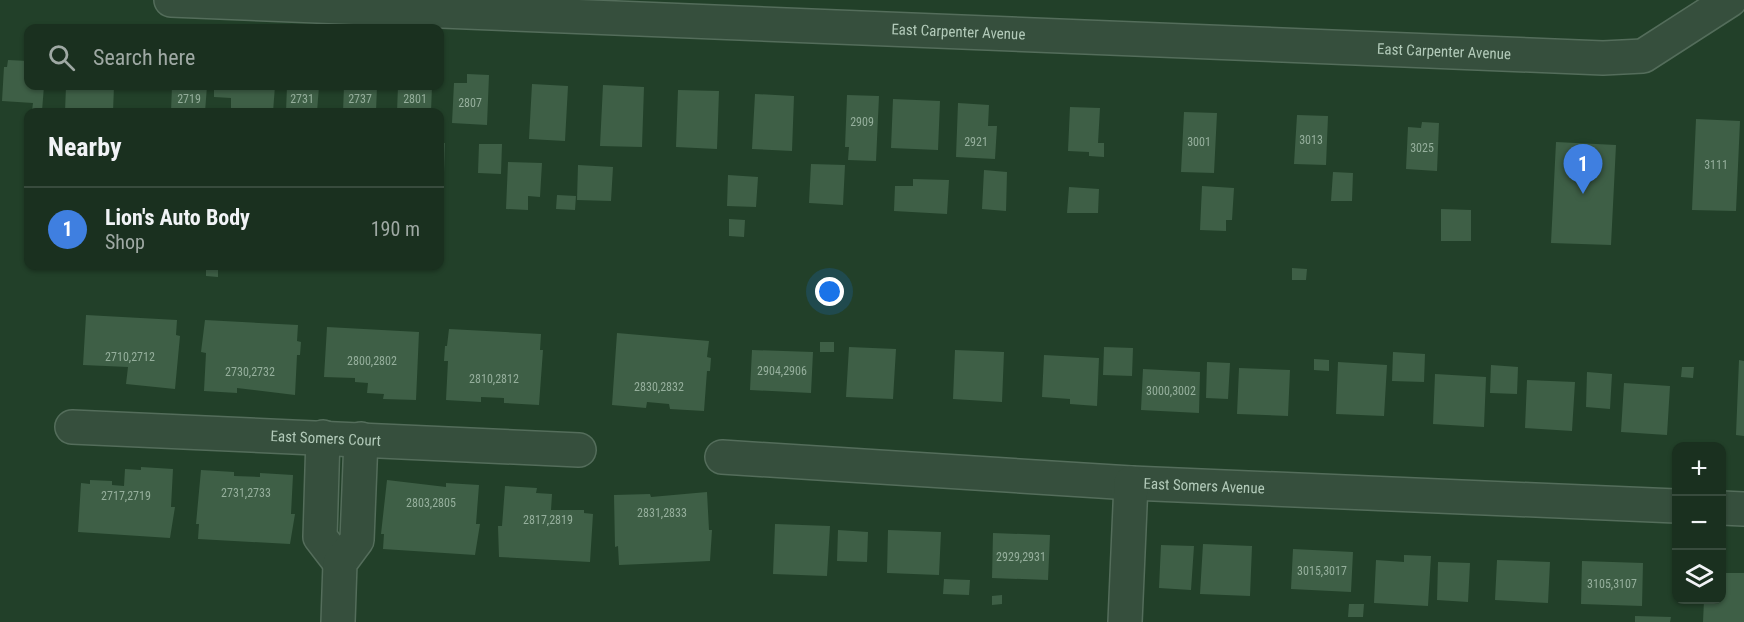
<!DOCTYPE html>
<html lang="en">
<head>
<meta charset="utf-8">
<style>
	body { margin:0; font-family:"Roboto Condensed",sans-serif; background:#233828; color:#f1f3f6 }
	.controls { position:absolute; right:18px; bottom:18px; display:grid; overflow:hidden; border-radius:12px; box-shadow:0 2px 4px #0004 }
	.controls button { width:54px; height:54px; display:grid; place-items:center; padding:0; border:0; border-bottom:2px solid #384b3d; background:#1a301f; color:#f1f3f6; font:30px sans-serif }
	.you { position:absolute; left:830px; top:292px; width:21px; height:21px; margin:-15px; border:4px solid #fff; border-radius:50%; background:#1a73e8; box-shadow:0 0 0 9px #1a73e833 }
	.badge { display:grid; place-items:center; width:39px; height:39px; border-radius:50%; background:#8bbbb9; color:#fff; font-size:20px; font-weight:700 }
	.pin { position:absolute; translate:-50% -50px; filter:drop-shadow(0 2px 3px #0008) }
	.pin::after { content:''; position:absolute; top:32px; width:21px; height:18px; background:inherit; clip-path:polygon(0 0,100% 0,50% 100%) }
	.list { margin:0; padding:0; list-style:none }
	h2 { display:flex; justify-content:space-between; align-items:center; height:78px; margin:0; padding:0 24px; font-size:26px }
	h2 small { font-size:20px; font-weight:400; color:#9fa9a4 }
	.list li { display:grid; grid-template-columns:39px 1fr auto; gap:18px; align-items:center; box-sizing:border-box; height:84px; padding:0 24px; border-top:2px solid #384b3d }
	.list b { display:block; font-size:22px; white-space:nowrap }
	.list p { margin:0; font-size:20px; white-space:nowrap; color:#9fa9a4 }
	.list em { font-size:20px; font-style:normal; color:#9fa9a4 }
	.icon { flex:none; width:33px; height:33px; fill:none; stroke:currentColor; stroke-width:2; stroke-linecap:round; stroke-linejoin:round }
	.map { position:relative; flex:none; width:1744px; height:622px; overflow:hidden }
	.search { position:absolute; background:#1a301f; box-shadow:0 2px 4px #0004; left:24px; top:24px; width:420px; height:66px; display:flex; align-items:center; gap:15px; box-sizing:border-box; padding:0 21px; border-radius:12px; color:#9fa9a4; font-size:22px }
	.panel { position:absolute; background:#1a301f; box-shadow:0 2px 4px #0004; left:24px; top:108px; width:420px; height:162px; border-radius:12px }
	.map>svg:first-child { display:block }
	.building { fill:#3e5f46 }
	.lines { fill:none; stroke-linecap:round; stroke-linejoin:round }
	.minor-casing { stroke:#546d5b; stroke-width:36 }
	.minor { stroke:#364f3d; stroke-width:33 }
	.labels { text-anchor:middle; dominant-baseline:central; stroke-width:5; stroke-linejoin:round; paint-order:stroke }
	.number-label { font-size:12px; fill:#95af9c }
	.street-label { font-size:15px; fill:#b2cab9; stroke:#1b3422 }
</style>
</head>
<body>
<div class="map">
<svg width="1744" height="622" viewBox="0 0 1744 622">
	<rect width="100%" height="100%" fill="#224029"/>
	<path class="building" d="M8,60L28,61V86H44L42,111H32L33,103L2,101L4,67H7Z
		M467,74L489,75L487,125L452,123L454,83H467Z
		M532,84L568,86L565,141L529,139Z
		M603,85L644,87L642,147L600,146Z
		M66,86H114L113,112H65Z
		M172,86H207L205,112H171Z
		M214,86H275L273,112H231V98L214,97Z
		M287,86H319L317,112H286Z
		M344,86H377L376,112H343Z
		M398,86H432L431,112H397Z
		M678,90L719,91L717,149L676,147Z
		M755,94L794,96L792,151L752,149Z
		M847,95L879,96L876,161L848,160L849,147H845Z
		M893,99L940,101L938,150L891,148Z
		M958,103L989,105L988,126H997L995,159L956,157Z
		M1070,107L1100,108L1098,143H1104V157L1089,156V152L1068,151Z
		M1184,112L1217,113L1214,173L1181,172Z
		M1297,115L1328,116L1326,165L1294,164Z
		M1696,119L1740,121L1736,211L1692,210Z
		M1422,122L1439,123L1437,171L1406,169L1408,127L1421,128Z
		M1556,142L1616,145L1611,245L1551,243Z
		M440,143H445L444,173H440Z
		M479,144H502L501,174L478,173Z
		M508,162L542,163L540,197L528,196V210L506,209Z
		M811,164L845,165L843,205L809,203Z
		M578,165L613,167L611,201L577,200Z
		M984,170L1007,172L1006,211L982,209Z
		M1333,172L1353,173L1352,201H1331Z
		M728,175L758,177L756,207L727,206Z
		M913,179L949,180L947,214L894,211L895,186H913Z
		M1202,186L1234,188L1232,220H1226V231L1200,230Z
		M1069,187L1099,189L1098,213H1067Z
		M557,195L576,196L575,210L556,209Z
		M1441,209L1471,210V241H1441Z
		M729,219L745,220L744,237L729,236Z
		M1292,268L1307,269L1306,280H1292Z
		M206,269L218,270V277L206,276Z
		M86,315L177,320L176,335L180,336L175,389L126,384L128,367L83,365Z
		M205,320L298,325L297,341L301,342L300,355H297L295,395L237,388V393L204,391L206,353L201,352Z
		M327,327L419,332L416,400L383,399L384,394L367,393L368,383L355,382V378L324,377Z
		M449,329L541,334L540,350H543L539,405L504,403V398L481,397V402L446,400L448,361H444L445,346H447Z
		M617,333L709,341L707,357L711,358L710,371H707L704,411L670,409L669,404L647,402L646,408L612,405Z
		M820,342H834V352H820Z
		M849,347L896,349L893,399L846,397Z
		M1104,347L1133,348L1132,376L1103,375Z
		M752,350L813,352L811,393L750,390Z
		M955,350L1004,352L1002,402L953,399Z
		M1393,352L1425,354L1424,382L1392,381Z
		M1044,355L1099,358L1097,406L1070,404V399L1042,397Z
		M1314,359L1329,360V371L1314,370Z
		M1739,360L1744,361V436L1736,435Z
		M1207,362L1230,363L1228,399L1206,398Z
		M1338,362L1387,365L1384,416L1336,414Z
		M1491,365L1518,367L1517,394L1490,393Z
		M1682,367H1694L1693,378L1681,377Z
		M1239,368L1290,370L1288,416L1237,414Z
		M1143,369L1200,372L1199,413L1141,410Z
		M1587,372L1612,374L1610,409L1586,407Z
		M1435,374L1486,377L1484,427L1433,424Z
		M1527,380L1575,382L1572,431L1525,428Z
		M1624,383L1670,386L1667,435L1621,432Z
		M141,467L173,469L171,507H175L170,538L78,532L81,483L90,484V480L112,481V485L124,486L125,469L141,470Z
		M201,470L234,472V476L260,477V473L293,475L291,514H295L290,544L198,539L199,524H196Z
		M387,480L446,487V483L479,485L476,524H480L475,555L383,549L384,534H381Z
		M505,486L537,488L536,493L552,494L551,510H584V513L593,514L590,562L499,557L498,526H502Z
		M707,492L709,530H712L710,561L619,565L618,546L615,547L614,495L650,494L651,497Z
		M775,524L830,526L827,576L773,574Z
		M838,530L868,532L867,562L837,561Z
		M888,530L941,532L939,575L887,573Z
		M993,533L1050,535L1048,580L992,578Z
		M1203,544L1252,546L1250,596L1200,594Z
		M1161,545L1194,546L1191,590L1159,588Z
		M1293,549L1353,552L1351,592L1291,589Z
		M1404,555L1431,556L1428,606L1374,603L1376,560L1404,562Z
		M1497,560L1550,562L1548,603L1495,600Z
		M1582,561L1643,563L1642,606L1581,604Z
		M1438,562L1470,563L1468,602L1437,600Z
		M1722,573H1744V622H1703L1704,600H1722Z
		M944,579L970,580L969,595L943,594Z
		M1002,595V604L992,605V596Z
		M1349,604H1364L1363,617H1348Z
		M1635,616L1671,617L1670,622H1635Z"/>
	<g class="lines">
		<defs>
			<g id="minor">
				<path id="s1" d="M171,0L1603,58L1643,56L1730,0"/>
				<path id="s2" d="M72,427L579,450"/>
				<path d="M323,437L320,537L340,563"/>
				<path id="s3" d="M722,457L1131,483L1676,506"/>
				<path d="M1722,508L1744,509"/>
				<path d="M338,622L340,563L357,540L361,439"/>
				<path d="M1125,622L1131,483"/>
			</g>
		</defs>
		<use href="#minor" class="minor-casing"/>
		<use href="#minor" class="minor"/>
	</g>
	<g class="labels">
		<g class="number-label">
			<text x="189" y="99">2719</text>
			<text x="302" y="99">2731</text>
			<text x="360" y="99">2737</text>
			<text x="415" y="99">2801</text>
			<text x="470" y="103">2807</text>
			<text x="862" y="122">2909</text>
			<text x="1311" y="140">3013</text>
			<text x="976" y="142">2921</text>
			<text x="1199" y="142">3001</text>
			<text x="1422" y="148">3025</text>
			<text x="1716" y="165">3111</text>
			<text x="130" y="357">2710,2712</text>
			<text x="372" y="361">2800,2802</text>
			<text x="782" y="371">2904,2906</text>
			<text x="250" y="372">2730,2732</text>
			<text x="494" y="379">2810,2812</text>
			<text x="659" y="387">2830,2832</text>
			<text x="1171" y="391">3000,3002</text>
			<text x="246" y="493">2731,2733</text>
			<text x="126" y="496">2717,2719</text>
			<text x="431" y="503">2803,2805</text>
			<text x="662" y="513">2831,2833</text>
			<text x="548" y="520">2817,2819</text>
			<text x="1021" y="557">2929,2931</text>
			<text x="1322" y="571">3015,3017</text>
			<text x="1612" y="584">3105,3107</text>
		</g>
		<g class="street-label">
			<text stroke="none"><textPath href="#s1" startOffset="788">East Carpenter Avenue</textPath></text>
			<text stroke="none"><textPath href="#s1" startOffset="1274">East Carpenter Avenue</textPath></text>
			<text stroke="none"><textPath href="#s2" startOffset="254">East Somers Court</textPath></text>
			<text stroke="none"><textPath href="#s3" startOffset="483">East Somers Avenue</textPath></text>
		</g>
	</g>
</svg>
<div class="controls">
<button>+</button>
<button>−</button>
<button><svg class="icon" aria-label="layers" viewBox="0 0 24 24"><path d="M12 4l9 5-9 5-9-5zM3 14l9 5 9-5"/></svg></button>
</div>
<div class="you"></div>
<div class="pin badge" style="left:1583px;top:194px;background:#3f7fe0">1</div>
<div class="search"><svg class="icon" aria-label="search" viewBox="0 0 24 24"><circle cx="10" cy="10" r="6"/><path d="M15 15l6 6"/></svg>Search here</div>
<section class="panel">
<h2>Nearby<small></small></h2>
<ul class="list">
<li><span class="badge" style="background:#3f7fe0">1</span><div><b>Lion's Auto Body</b><p>Shop</p></div><em>190 m</em></li>
</ul>
</section>
</div>
</body>
</html>
